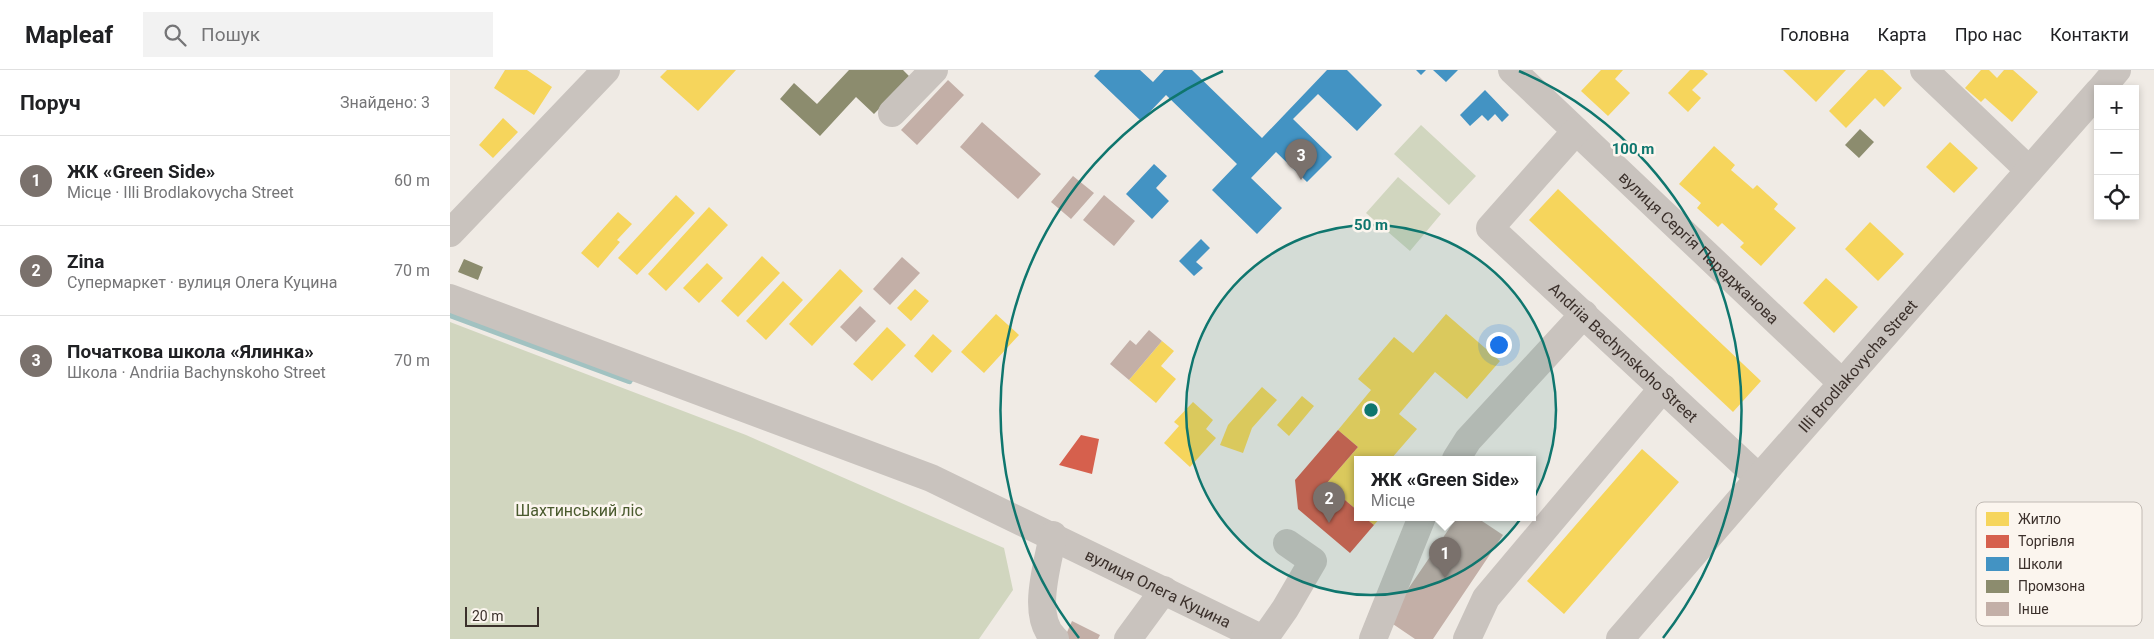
<!DOCTYPE html>
<html lang="uk">
<head>
<meta charset="utf-8">
<style>
	body { margin:0; font-family:Roboto,sans-serif; background:#f2f2f2; color:#202124 }
	.controls { position:absolute; right:15px; top:15px; display:grid; overflow:hidden; border-radius:0px; box-shadow:0 2px 8px #0003 }
	.controls button { width:45px; height:45px; display:grid; place-items:center; padding:0; border:0; border-bottom:1px solid #e0e0e0; background:#fff; color:#202124; font:25px sans-serif }
	.scale { position:absolute; left:15px; bottom:12px; width:74px; box-sizing:border-box; padding-left:5px; border:2px solid #3b302b; border-top:0; font-size:14px; line-height:18px; white-space:nowrap; color:#3b302b; -webkit-text-stroke:4px #fbf5ee; paint-order:stroke }
	.you { position:absolute; left:1048px; top:274px; width:18px; height:18px; margin:-12px; border:4px solid #fff; border-radius:50%; background:#1a73e8; box-shadow:0 0 0 8px #1a73e833 }
	.badge { display:grid; place-items:center; width:32px; height:32px; border-radius:50%; background:#7a716c; color:#fff; font-size:16px; font-weight:700 }
	.pin { position:absolute; translate:-50% -41px; filter:drop-shadow(0 1px 2px #0008) }
	.pin::after { content:''; position:absolute; top:26px; width:18px; height:15px; background:inherit; clip-path:polygon(0 0,100% 0,50% 100%) }
	.popup { position:absolute; left:904px; top:386px; width:182px; height:65px; box-sizing:border-box; display:grid; place-content:center; border-radius:0px; background:#fff; filter:drop-shadow(0 1px 4px #0005); font-size:16px; white-space:nowrap; color:#757577 }
	.popup b { font-size:19px; color:#202124 }
	.popup::after { content:''; position:absolute; left:50%; top:100%; margin-left:-10px; border:10px solid transparent; border-top-color:#fff }
	.list { margin:0; padding:0; list-style:none }
	h2 { display:flex; justify-content:space-between; align-items:center; height:65px; margin:0; padding:0 20px; font-size:21px }
	h2 small { font-size:16px; font-weight:400; color:#757577 }
	.list li { display:grid; grid-template-columns:32px 1fr auto; gap:15px; align-items:center; box-sizing:border-box; height:90px; padding:0 20px; border-top:1px solid #e0e0e0 }
	.list b { display:block; font-size:19px; white-space:nowrap }
	.list p { margin:0; font-size:16px; white-space:nowrap; color:#757577 }
	.list em { font-size:16px; font-style:normal; color:#757577 }
	.icon { flex:none; width:28px; height:28px; fill:none; stroke:currentColor; stroke-width:2; stroke-linecap:round; stroke-linejoin:round }
	.map { position:relative; flex:none; width:1704px; height:569px; overflow:hidden }
	header { display:flex; align-items:center; gap:30px; box-sizing:border-box; height:70px; padding:0 25px; background:#fff; border-bottom:1px solid #e0e0e0 }
	header strong { font-size:24px }
	nav { display:flex; gap:28px; margin-inline-start:auto; font-size:18px }
	.search { width:350px; height:45px; background:#f2f2f2; display:flex; align-items:center; gap:12px; box-sizing:border-box; padding:0 18px; border-radius:0px; color:#757577; font-size:19px }
	main { display:flex }
	aside { flex:1; background:#fff }
	.map>svg:first-child { display:block }
	.green { fill:#d1d6bf }
	.homes { fill:#f6d55c }
	.shops { fill:#d6604d }
	.schools { fill:#4393c3 }
	.industry { fill:#8c8c6e }
	.lines { fill:none; stroke-linecap:round; stroke-linejoin:round }
	.stream { stroke:#a1c2c1; stroke-width:8 }
	.building { fill:#c3afa7 }
	.minor { stroke:#c9c3be; stroke-width:28 }
	.ring { fill:none; stroke:#0f766e; stroke-width:2.5 }
	.labels { text-anchor:middle; dominant-baseline:central; stroke-width:5; stroke-linejoin:round; paint-order:stroke }
	.street-label { font-size:16px; fill:#3b302b; stroke:#fbf5ee }
	.park-label { font-size:16px; fill:#4a5a2e; stroke:#fbf5ee }
	.key { fill:#fbf5ee; stroke:#c1bab4; stroke-width:1 }
	.key-label { font-size:14px; fill:#3b302b }
	.centre { fill:#0f766e; stroke:#fbf5ee; stroke-width:2.5 }
	.ring-label { font-size:15px; text-anchor:middle; font-weight:bold; fill:#0f766e; stroke:#fbf5ee; stroke-width:5; stroke-linejoin:round; paint-order:stroke }
</style>
</head>
<body>
<header>
<strong>Mapleaf</strong>
<div class="search"><svg class="icon" aria-label="search" viewBox="0 0 24 24"><circle cx="10" cy="10" r="6"/><path d="M15 15l6 6"/></svg>Пошук</div>
<nav><a>Головна</a><a>Карта</a><a>Про нас</a><a>Контакти</a></nav>
</header>
<main>
<aside>
<h2>Поруч<small>Знайдено: 3</small></h2>
<ul class="list">
<li><span class="badge">1</span><div><b>ЖК «Green Side»</b><p>Місце · Illi Brodlakovycha Street</p></div><em>60 m</em></li>
<li><span class="badge">2</span><div><b>Zina</b><p>Супермаркет · вулиця Олега Куцина</p></div><em>70 m</em></li>
<li><span class="badge">3</span><div><b>Початкова школа «Ялинка»</b><p>Школа · Andriia Bachynskoho Street</p></div><em>70 m</em></li>
</ul>
</aside>
<div class="map">
<svg width="1704" height="569" viewBox="0 0 1704 569">
	<rect width="100%" height="100%" fill="#f0ebe5"/>
	<path class="green" d="M971,55L1026,106L999,135L944,84Z
		M948,107L991,144L960,181L916,143Z
		M0,252L296,365L554,478L563,520L529,569H0Z"/>
	<path class="homes" d="M55,0H77L102,17L84,45L44,18Z
		M217,0H286L248,41L210,7Z
		M1151,0H1173L1165,9L1180,23L1158,46L1131,21Z
		M1240,0H1253L1258,4L1242,20L1251,28L1238,42L1218,23Z
		M1333,0H1396L1366,32Z
		M1418,0H1433L1452,18L1434,37L1425,28L1396,58L1379,41Z
		M1531,0H1539L1547,8L1554,0H1563L1588,22L1562,52L1535,28L1531,32L1515,18Z
		M53,48L68,62L43,88L29,75Z
		M1500,72L1528,98L1504,123L1476,97Z
		M1264,76L1285,95L1281,100L1303,119L1307,115L1328,134L1324,139L1346,158L1311,196L1290,177L1294,173L1272,153L1268,157L1247,138L1251,133L1229,114Z
		M1108,119L1311,311L1283,342L1079,150Z
		M226,125L245,143L187,205L168,188Z
		M259,137L278,155L216,221L198,204Z
		M168,142L182,154L167,170L170,172L148,198L131,183Z
		M1420,152L1454,184L1428,211L1395,179Z
		M312,186L330,203L288,247L271,231Z
		M257,193L273,208L249,233L233,218Z
		M390,199L413,221L362,276L339,254Z
		M1376,208L1408,237L1384,263L1353,233Z
		M333,211L353,230L316,270L296,251Z
		M465,219L479,231L461,251L447,238Z
		M546,244L569,265L534,303L511,282Z
		M996,244L1050,291L1017,329L985,302L949,344L967,359L941,389H908V441L876,414L908,377L888,360L921,320L908,309L944,267L963,283Z
		M437,257L456,275L422,311L403,294Z
		M483,264L502,281L482,303L464,286Z
		M712,271L724,281L711,296L726,309L706,333L679,310Z
		M812,317L827,330L802,358L793,383L770,375L778,355Z
		M852,326L864,336L839,366L827,355Z
		M743,332L763,350L756,359L766,368L740,397L714,373L729,356L724,352Z
		M1192,379L1229,412L1114,544L1077,511Z
		M914,447H931L924,455Z"/>
	<path class="shops" d="M888,360L908,377L876,414L908,441V447H914L924,455L900,483L848,439L845,410Z
		M631,365L649,369L642,404L609,395Z"/>
	<path class="schools" d="M650,0H690L703,12L714,0H742L812,68L877,0H897L932,35L907,61L868,24L843,49L882,87L857,112L826,82L801,108L832,138L807,164L762,120L787,94L716,25L691,51L644,6Z
		M966,0H976L971,5Z
		M983,0H1008L996,12Z
		M1035,20L1059,45L1052,52L1045,44L1038,51L1032,45L1020,56L1010,45Z
		M704,94L717,106L706,118L719,131L702,149L676,124Z
		M751,169L760,178L746,192L753,198L744,206L729,191Z"/>
	<path class="industry" d="M399,0H453L460,7L424,44L406,27L370,66L330,29L344,13L367,34Z
		M1410,59L1424,72L1409,88L1395,75Z
		M14,189L33,197L28,210L8,202Z"/>
	<g class="lines">
		<path class="stream" d="M0,244L179,310"/>
	</g>
	<path class="building" d="M498,10L514,25L467,75L451,60Z
		M532,52L591,104L568,129L510,77Z
		M623,106L644,123L621,149L601,132Z
		M654,125L685,151L664,176L633,150Z
		M452,187L470,203L440,235L423,219Z
		M410,236L426,251L406,272L390,257Z
		M699,260L712,271L679,310L660,294L680,270L686,275Z
		M1007,447H1026L1053,465L983,569H965L937,550Z
		M622,551L650,565L648,569H614Z"/>
	<g class="lines">
		<g class="minor">
			<path id="s1" d="M1062,0L1392,313"/>
			<path d="M1474,0L1579,100"/>
			<path d="M1651,19L1667,0"/>
			<path d="M442,43L484,0"/>
			<path id="s2" d="M1126,61L1040,158L1309,408"/>
			<path d="M0,163L156,0"/>
			<path id="s3" d="M0,228L481,408L813,569"/>
			<path d="M1006,389L1018,370L1134,244"/>
			<path d="M603,465C598,494 580,547 605,569"/>
			<path d="M678,569L714,520"/>
			<path d="M814,569L835,539L863,491L837,473"/>
			<path d="M923,569L972,447"/>
			<path d="M1017,569L1036,528L1213,318"/>
			<path id="s4" d="M1170,569L1309,408L1648,22"/>
		</g>
	</g>
	<circle cx="921" cy="340" r="185" fill="#0f766e" fill-opacity=".12"/>
	<g class="ring">
		<circle cx="921" cy="340" r="185"/>
		<path d="M629 568A370 370 0 0 1 773 1M1069 1A370 370 0 0 1 1213 568"/>
	</g>
	<g class="labels">
		<g class="street-label">
			<text stroke="none"><textPath href="#s1" startOffset="258">вулиця Сергія Параджанова</textPath></text>
			<text stroke="none"><textPath href="#s2" startOffset="312">Andriia Bachynskoho Street</textPath></text>
			<text stroke="none"><textPath href="#s4" startOffset="362">Illi Brodlakovycha Street</textPath></text>
			<text stroke="none"><textPath href="#s3" startOffset="766">вулиця Олега Куцина</textPath></text>
		</g>
		<g class="park-label">
			<text x="129" y="440">Шахтинський ліс</text>
		</g>
	</g>
	<rect x="1526" y="432" width="166" height="124" rx="8" class="key"/>
	<rect x="1536" y="442" width="23" height="14" fill="#f6d55c"/>
	<rect x="1536" y="465" width="23" height="13" fill="#d6604d"/>
	<rect x="1536" y="487" width="23" height="14" fill="#4393c3"/>
	<rect x="1536" y="510" width="23" height="13" fill="#8c8c6e"/>
	<rect x="1536" y="532" width="23" height="14" fill="#c3afa7"/>
	<g class="key-label">
		<text x="1568" y="454">Житло</text>
		<text x="1568" y="476">Торгівля</text>
		<text x="1568" y="499">Школи</text>
		<text x="1568" y="521">Промзона</text>
		<text x="1568" y="544">Інше</text>
	</g>
	<circle cx="921" cy="340" r="8" class="centre"/>
	<g class="ring-label">
		<text x="1183" y="84">100 m</text>
		<text x="921" y="160">50 m</text>
	</g>
</svg>
<div class="controls">
<button>+</button>
<button>−</button>
<button><svg class="icon" aria-label="locate" viewBox="0 0 24 24"><circle cx="12" cy="12" r="6"/><path d="M12 2v4M12 18v4M2 12h4M18 12h4"/></svg></button>
</div>
<div class="scale">20 m</div>
<div class="you"></div>
<div class="pin badge" style="left:995px;top:508px">1</div>
<div class="popup"><b>ЖК «Green Side»</b>Місце</div>
<div class="pin badge" style="left:879px;top:453px">2</div>
<div class="pin badge" style="left:851px;top:110px">3</div>
</div>
</main>
</body>
</html>
